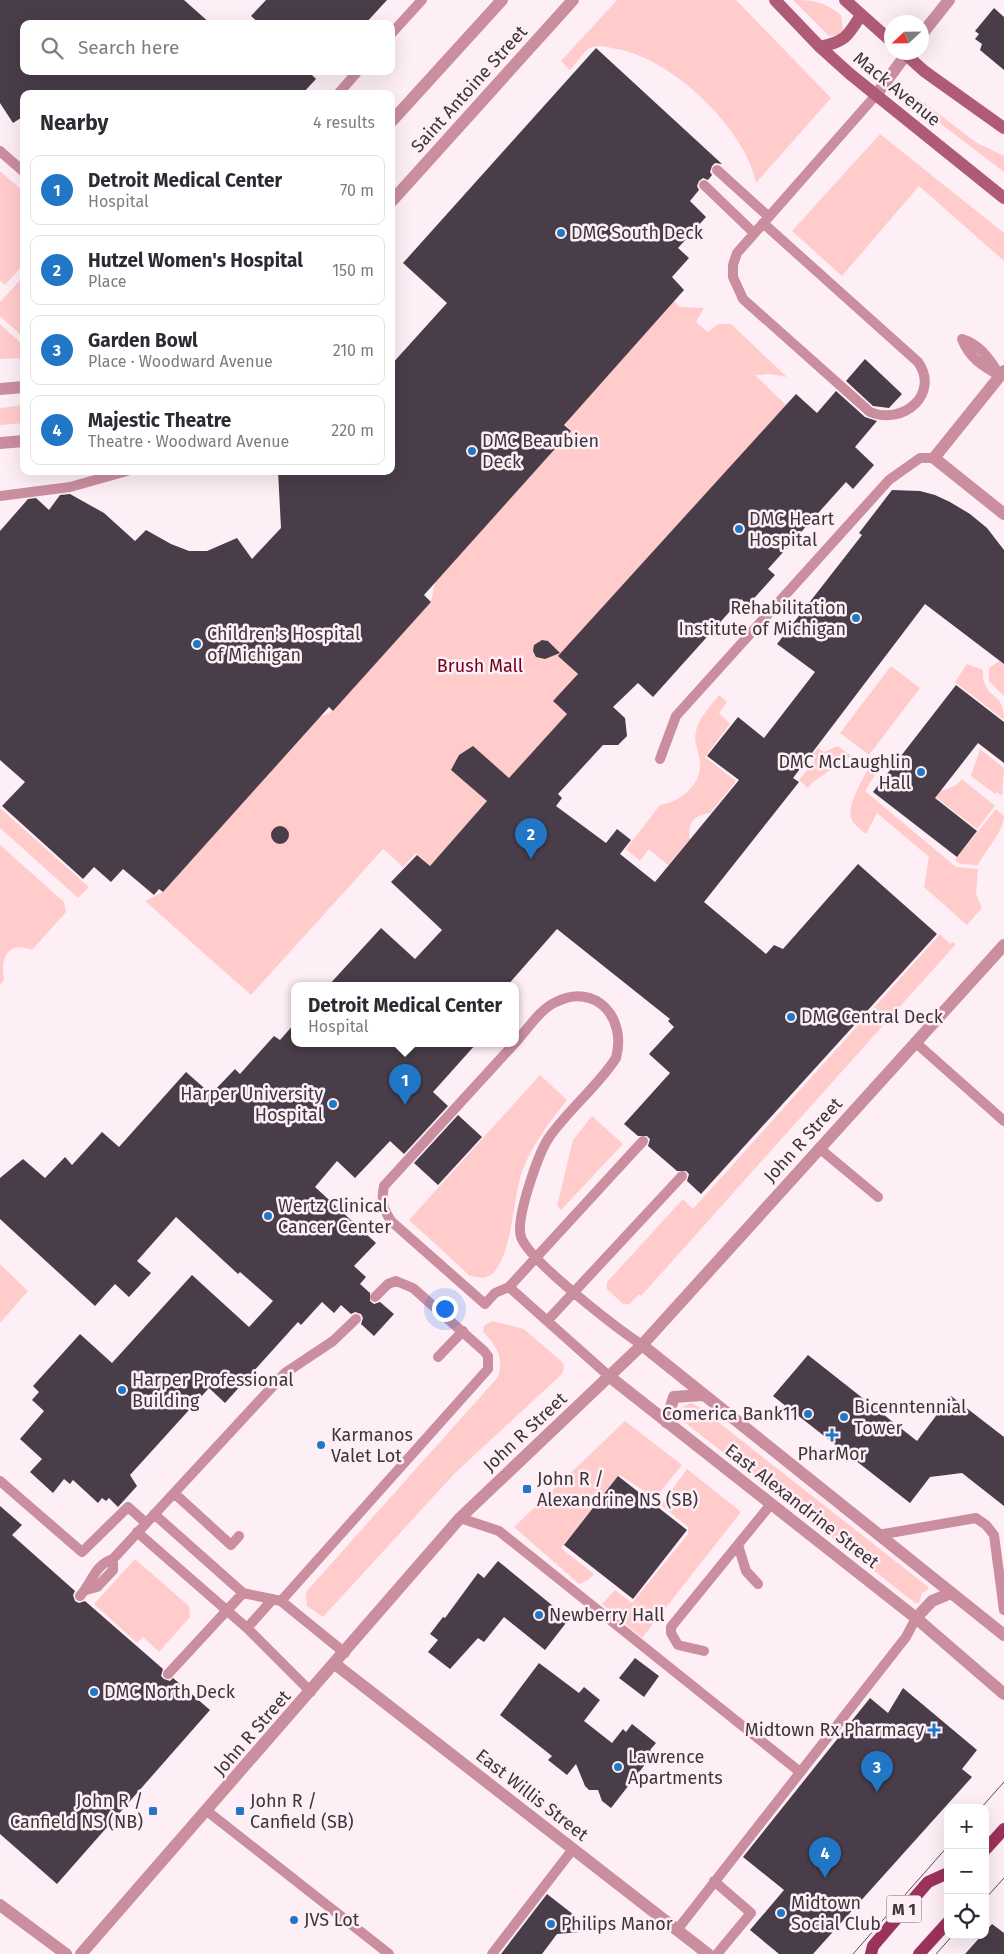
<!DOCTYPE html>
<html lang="en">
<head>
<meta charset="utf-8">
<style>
	body { margin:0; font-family:"Fira Sans",sans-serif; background:#f7f7f7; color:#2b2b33 }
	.controls { position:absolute; right:15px; bottom:15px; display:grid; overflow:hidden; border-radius:10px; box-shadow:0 5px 20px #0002 }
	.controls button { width:45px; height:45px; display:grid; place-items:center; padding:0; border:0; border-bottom:1px solid #e1e1e2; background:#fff; color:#2b2b33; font:25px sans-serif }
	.compass { position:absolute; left:884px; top:15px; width:45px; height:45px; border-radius:50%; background:#fff; box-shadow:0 5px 20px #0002; rotate:248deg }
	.you { position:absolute; left:444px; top:1308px; width:18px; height:18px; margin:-12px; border:4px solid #fff; border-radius:50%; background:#1a73e8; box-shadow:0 0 0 8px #1a73e833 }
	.badge { display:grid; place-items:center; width:32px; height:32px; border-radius:50%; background:#2177c5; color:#fff; font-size:16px; font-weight:700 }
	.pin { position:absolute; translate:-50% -41px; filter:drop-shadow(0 1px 2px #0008) }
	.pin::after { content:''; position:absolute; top:26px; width:18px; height:15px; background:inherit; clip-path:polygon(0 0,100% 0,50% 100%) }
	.popup { position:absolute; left:291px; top:982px; width:228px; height:65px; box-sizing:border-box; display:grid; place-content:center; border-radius:10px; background:#fff; filter:drop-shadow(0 1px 4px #0005); font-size:16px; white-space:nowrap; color:#7c7c81 }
	.popup b { font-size:19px; color:#2b2b33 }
	.popup::after { content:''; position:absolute; left:50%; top:100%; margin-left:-10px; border:10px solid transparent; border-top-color:#fff }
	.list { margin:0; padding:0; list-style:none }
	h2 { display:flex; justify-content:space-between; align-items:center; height:65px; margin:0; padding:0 20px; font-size:21px }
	h2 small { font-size:16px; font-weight:400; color:#7c7c81 }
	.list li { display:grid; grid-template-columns:32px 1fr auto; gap:15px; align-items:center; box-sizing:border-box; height:70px; margin:0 10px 10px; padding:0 10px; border:1px solid #e1e1e2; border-radius:10px }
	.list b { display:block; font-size:19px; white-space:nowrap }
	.list p { margin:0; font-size:16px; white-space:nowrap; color:#7c7c81 }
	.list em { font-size:16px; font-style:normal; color:#7c7c81 }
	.icon { flex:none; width:28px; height:28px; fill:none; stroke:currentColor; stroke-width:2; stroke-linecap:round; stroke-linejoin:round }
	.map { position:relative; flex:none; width:1004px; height:1954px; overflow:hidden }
	.search { position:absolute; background:#fff; box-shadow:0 5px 20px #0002; left:20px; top:20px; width:375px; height:55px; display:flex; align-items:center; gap:12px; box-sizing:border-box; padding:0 18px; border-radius:10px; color:#7c7c81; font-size:19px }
	.panel { position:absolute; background:#fff; box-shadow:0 5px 20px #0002; left:20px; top:90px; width:375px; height:385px; border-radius:10px }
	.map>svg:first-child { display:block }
	.green { fill:#ffcccb }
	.building { fill:#483d49 }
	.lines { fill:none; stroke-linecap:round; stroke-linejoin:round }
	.service { stroke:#ca8e9f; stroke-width:10 }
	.minor { stroke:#ca8e9f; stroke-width:12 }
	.tertiary { stroke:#ca8e9f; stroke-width:12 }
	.secondary { stroke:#b05b76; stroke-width:12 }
	.primary { stroke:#9b325a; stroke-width:12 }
	.tram { stroke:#564e53; stroke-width:1 }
	.poi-dot { fill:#2177c5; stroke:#feeff7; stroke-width:2 }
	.labels { text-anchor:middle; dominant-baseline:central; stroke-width:5; stroke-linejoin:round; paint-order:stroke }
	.shield { fill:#feeff7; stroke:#766d72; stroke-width:1 }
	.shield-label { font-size:16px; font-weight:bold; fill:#3c3539 }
	.street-label { font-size:18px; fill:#3c3539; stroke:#feeff7 }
	.poi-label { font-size:18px; fill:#3c3539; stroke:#feeff7; text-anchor:start }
	.park-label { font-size:18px; fill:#71001a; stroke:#feeff7 }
</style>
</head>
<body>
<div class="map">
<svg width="1004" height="1954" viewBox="0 0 1004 1954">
	<rect width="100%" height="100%" fill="#feeff7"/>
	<path class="green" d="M617,0H736L831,98L756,183C746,129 671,58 617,49C610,48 597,44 590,48C583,52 576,64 570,70L561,61Z
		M793,0C813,0 825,2 841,15L843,30L838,35L829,36Z
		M911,93L977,143L1004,156V172L907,98Z
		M880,134L1004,233V261L919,186L842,276L792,231Z
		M0,171L24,192V264L5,285L0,281Z
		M24,276V338L0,316V302Z
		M674,301L680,307L704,308L696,322L708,332L718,324H731L787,377L770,374L755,375L786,405L559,656L578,675L553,701L567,714L509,778L473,746L459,755L451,770L487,801L430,866L416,853L403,867L383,849L251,995L145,901L163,892L320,717L333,711L431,602L435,582L571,431L565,424L571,416Z
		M0,324L24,346V358L0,359Z
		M24,405V423L0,425V408Z
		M999,661L1004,664V696L989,681V668Z
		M967,664L983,670C983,674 983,679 984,682C990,700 1004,693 1004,720L955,682Z
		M891,666L920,688L869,755L840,733Z
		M719,695L727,702L719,713L730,724L705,757L736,781L710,813C695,815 686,823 690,839L668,865L649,849L640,861L626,849L660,805C680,802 700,786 700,765C700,753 693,743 696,731C699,717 711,706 719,695Z
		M838,746L851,756L813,782L808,788L799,780L815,761L810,757L818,748L824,752Z
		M980,749L1004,768L1002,796L997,792L995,794L971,776Z
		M868,769L875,775L865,791L956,867L978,869L976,894L982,908L967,925L924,887L929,857L877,813L866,834C862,830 855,826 852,820C845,809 862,780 868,769Z
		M962,779L995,806L977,829L933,795C943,788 954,790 962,779Z
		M0,808L89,887L78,898L0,828Z
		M996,809L1004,816C1004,831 986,849 978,865L960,864L955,860Z
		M0,845L64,902L66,912L32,950C7,940 0,960 4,980L0,985Z
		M940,934L950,944L952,942L956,944L641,1296L639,1294L630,1304H623L607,1289V1282L683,1199L693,1209Z
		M540,1075L567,1100C549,1123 532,1144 522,1172C512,1201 513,1255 491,1275L484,1278L470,1276L409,1220Z
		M592,1116L623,1144L561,1210L557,1206L573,1140Z
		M0,1264L28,1291L0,1323Z
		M492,1321L524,1329L562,1362L564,1366L562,1374L455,1473L323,1617L307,1606L306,1592L498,1377C504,1357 497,1346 483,1332L484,1326Z
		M691,1403L699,1407L927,1586L929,1589L922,1593L919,1603H915L683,1421L681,1408Z
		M625,1421L682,1465L655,1498L620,1475L561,1548L594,1574L588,1580L579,1584L514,1527Z
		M687,1469L741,1512L642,1638L602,1604L615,1590L632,1603L688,1534V1527L661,1505Z
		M135,1559L189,1606L190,1617L159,1652L143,1637L137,1643L94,1604Z"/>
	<path class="building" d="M0,0H184L211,24H24V71H308L316,79L302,94H24V116L13,123L0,103Z
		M266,0H387L365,24H260L251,16Z
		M994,8L1004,17V70L980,50L982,44L975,39L979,34L975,31Z
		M596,48L722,164L715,163L712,166L710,172L712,175L708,180L703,178L699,181L697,186L699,190L690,201L706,217L678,248L689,258L672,277L684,290L564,425L571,431L424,595L431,602L333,711L329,707L163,892L159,889L154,895L123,869L111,882L94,867L83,879L2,806L25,782L0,760V531L28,499L36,498L49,510L60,495L70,494L104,513L135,541L146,530L171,544L189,551H207L237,538L252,559L281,528L278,471H391V365L447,303L403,263Z
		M865,359L902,394L889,408L873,406L846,381Z
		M836,391L865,417L877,421L855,447L874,465L853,489L846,482L768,569L775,575L748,605L741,599L653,697L638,683L613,707L625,718L627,736L618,745H603L558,794L562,798L556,806L606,843L617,829L631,840L620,854L655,882L739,780L707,756L738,717L764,738L815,672L777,644L862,535L859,533L892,490L920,491L935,495L950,502L970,514L987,528L1004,550V664L925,604L793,778L799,782L704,902L766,954L774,945L783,949L858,864L937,934L701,1194L687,1181L689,1174L686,1171H677L648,1146L650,1139L647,1136H638L624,1124L670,1073L649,1054L674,1027L668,1021L670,1019L557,929L507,986H328L381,928L415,959L442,930L391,882L417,855L430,866L487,801L451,770L459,755L473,746L509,778L567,714L553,701L578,674L558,656L796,394L817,413Z
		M542,640L548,641L560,653L545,659L536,657L533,651L534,645Z
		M956,685L1004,722V763L978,743L935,798L977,831L957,857L873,792Z
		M271 835a9 9 0 1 1 18 0a9 9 0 1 1-18 0Z
		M295,1023V1044H476L433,1092L448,1106L404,1154L390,1141L355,1178L337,1161L315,1187L376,1243L354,1266L366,1277L360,1284L370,1293V1301L374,1304L380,1302L394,1314L374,1336L361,1324L363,1318L361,1314L355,1312L351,1314L341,1305L334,1313L322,1302L301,1325L298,1322L225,1403L209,1388L130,1475L137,1486L118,1507L109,1498L106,1501L102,1498L98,1503L73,1480L70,1484L64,1479L53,1493L30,1472L42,1459L20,1439L44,1411L32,1400L39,1392L33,1386L80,1334L112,1363L192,1275L249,1327L273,1301L240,1272L238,1274L176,1217L137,1261L151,1273L129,1297L115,1284L95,1306L0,1219V1178L23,1159L45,1178L65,1157L72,1165L102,1132L119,1147L186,1072L211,1094L235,1069L240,1074L274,1036L280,1040Z
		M458,1115L482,1137L438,1185L414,1163Z
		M808,1355L917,1441L951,1396L1004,1437V1506L962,1473L930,1477L910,1503L773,1396Z
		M618,1476L687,1530L633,1599L564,1545Z
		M0,1506L22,1525L12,1535L75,1591L73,1595L75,1601L79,1603L85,1601L163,1669L161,1676L164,1679L170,1681L173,1678L210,1710L57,1884L0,1834Z
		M498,1561L569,1619L545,1650L504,1617L484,1642L478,1638L450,1669L428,1652L438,1640L430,1634L443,1617L445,1618L478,1573L484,1578Z
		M635,1658L659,1676L644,1697L619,1678Z
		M539,1663L579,1693L584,1687L600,1700L584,1721L612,1743L623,1729L626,1732L632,1724L656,1743L650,1750L654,1753L611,1808L602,1801L598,1790H589L585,1786L576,1764L567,1775L548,1760L552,1756L500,1715Z
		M903,1688L977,1750L962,1769L972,1777L813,1954H779L750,1930L784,1890L743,1857L870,1698L888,1713Z
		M547,1894L574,1915L580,1932L557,1934L542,1954H501Z
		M992,1924L1004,1933V1954H965L982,1935H985V1932Z"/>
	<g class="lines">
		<path class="service" d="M391,34L422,0
			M338,94L358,71
			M0,151L24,172
			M717,170L769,217
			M704,185L754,233
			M763,223L918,362C940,393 904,426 870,412L743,299L733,277V265L737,253L876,95
			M962,339C969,358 983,366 1000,376
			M962,339C981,345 989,359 1000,375
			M0,496L70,487L127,471
			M660,759L676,716L889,480L920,458H934
			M915,1042L1004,1121
			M515,1043C527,1030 540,1009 556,1002C596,982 627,1018 616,1058C598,1086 570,1108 550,1136C539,1151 515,1219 521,1237C529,1261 618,1329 642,1345
			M514,1044L384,1186C381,1201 383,1210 392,1222L485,1304L495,1293L509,1287L643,1141
			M819,1148L878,1197
			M509,1287L610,1377
			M547,1321L682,1176
			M438,1357L463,1331
			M0,1481L82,1552L128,1507L146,1523
			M174,1493L231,1545L239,1536
			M154,1514L243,1593L281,1601L345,1653
			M460,1518L499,1531L800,1772
			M137,1532L247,1628L311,1692
			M878,1535L976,1518L986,1525L994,1535L1004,1610
			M738,1545L746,1571L758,1584
			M86,1590L97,1587L113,1570V1559
			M80,1596C92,1583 94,1565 113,1559L285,1373L333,1341L356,1319
			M281,1601L488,1369V1356L484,1351L413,1288L396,1281L388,1284L375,1297
			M247,1628L273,1599
			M704,1651L678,1645L671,1633V1627L771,1504
			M168,1674L243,1593
			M207,1811L389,1954
			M714,1881L751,1913L717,1954
			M677,1930L906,1637L916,1618
			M492,1954L573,1849"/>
		<path class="minor" d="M1004,371L934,458L1004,514
			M642,1345L1004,1635
			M610,1377L916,1618L1004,1694
			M666,1422L674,1397L702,1395
			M916,1618L932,1601L951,1593
			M335,1664L708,1954
			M0,1905L66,1954"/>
		<path class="tertiary" d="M922,34L949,0
			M876,95L908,52
			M391,122L502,0
			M391,202L573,0
			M0,389L24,387
			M0,443L24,441
			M81,1954L460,1518L642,1345L1004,945"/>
		<path class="secondary" d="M775,0L820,47L850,74L1004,198
			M845,0L892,42
			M820,47C845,42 848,36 861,15
			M903,52L924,71L1004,128"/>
		<path class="primary" d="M985,1850L1004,1829
			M871,1954L873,1946L928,1882L948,1873
			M919,1954L948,1922"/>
		<path class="tram" d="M981,1808L1004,1782
			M985,1899L1004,1878
			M853,1954L948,1846
			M936,1954L953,1935"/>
	</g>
	<g class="poi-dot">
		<circle cx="561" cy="233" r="5"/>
		<circle cx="472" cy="451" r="5"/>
		<circle cx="739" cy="529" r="5"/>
		<circle cx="856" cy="618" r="5"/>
		<circle cx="197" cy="644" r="5"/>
		<circle cx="921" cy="772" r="5"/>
		<circle cx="791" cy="1017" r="5"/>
		<circle cx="333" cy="1104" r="5"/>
		<circle cx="268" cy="1216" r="5"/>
		<circle cx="122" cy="1390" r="5"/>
		<circle cx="808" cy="1414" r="5"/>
		<circle cx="844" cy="1417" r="5"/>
		<path d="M829.5 1427.5h5v5h5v5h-5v5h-5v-5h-5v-5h5z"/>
		<circle cx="321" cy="1445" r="5"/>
		<rect x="522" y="1484" width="10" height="10" rx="2.5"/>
		<circle cx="539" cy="1615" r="5"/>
		<circle cx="94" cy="1692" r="5"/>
		<path d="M931.5 1722.5h5v5h5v5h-5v5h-5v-5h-5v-5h5z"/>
		<circle cx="618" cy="1767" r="5"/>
		<rect x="148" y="1806" width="10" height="10" rx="2.5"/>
		<rect x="235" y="1806" width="10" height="10" rx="2.5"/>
		<circle cx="781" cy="1913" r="5"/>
		<circle cx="294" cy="1920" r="5"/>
		<circle cx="551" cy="1924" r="5"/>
	</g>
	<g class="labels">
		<rect class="shield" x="886.5" y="1895.5" width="35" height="27" rx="4"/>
		<g class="shield-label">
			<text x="904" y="1909">M 1</text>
		</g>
		<g class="street-label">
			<text transform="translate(469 89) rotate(-48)">Saint Antoine Street</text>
			<text transform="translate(897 89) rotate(39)">Mack Avenue</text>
			<text transform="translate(803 1140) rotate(-48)">John R Street</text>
			<text transform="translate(525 1432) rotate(-43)">John R Street</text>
			<text transform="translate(802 1506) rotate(38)">East Alexandrine Street</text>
			<text transform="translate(252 1733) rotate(-49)">John R Street</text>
			<text transform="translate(532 1795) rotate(38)">East Willis Street</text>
		</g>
		<g class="poi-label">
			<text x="571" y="233">DMC South Deck</text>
			<text x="482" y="441">DMC Beaubien<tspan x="482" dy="21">Deck</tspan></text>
			<text x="749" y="519">DMC Heart<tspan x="749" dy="21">Hospital</tspan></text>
			<text x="846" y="608" text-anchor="end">Rehabilitation<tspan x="846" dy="21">Institute of Michigan</tspan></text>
			<text x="207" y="634">Children's Hospital<tspan x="207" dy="21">of Michigan</tspan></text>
			<text x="911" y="762" text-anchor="end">DMC McLaughlin<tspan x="911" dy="21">Hall</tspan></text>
			<text x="801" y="1017">DMC Central Deck</text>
			<text x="323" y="1094" text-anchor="end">Harper University<tspan x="323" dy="21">Hospital</tspan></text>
			<text x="278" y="1206">Wertz Clinical<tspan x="278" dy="21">Cancer Center</tspan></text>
			<text x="132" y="1380">Harper Professional<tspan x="132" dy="21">Building</tspan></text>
			<text x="854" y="1407">Bicenntennial<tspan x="854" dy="21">Tower</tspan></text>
			<text x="798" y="1414" text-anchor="end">Comerica Bank11</text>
			<text x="331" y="1435">Karmanos<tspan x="331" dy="21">Valet Lot</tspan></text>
			<text x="832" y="1454" text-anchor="middle">PharMor</text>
			<text x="537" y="1479">John R /<tspan x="537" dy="21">Alexandrine NS (SB)</tspan></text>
			<text x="549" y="1615">Newberry Hall</text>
			<text x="104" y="1692">DMC North Deck</text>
			<text x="924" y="1730" text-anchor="end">Midtown Rx Pharmacy</text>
			<text x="628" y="1757">Lawrence<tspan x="628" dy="21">Apartments</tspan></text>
			<text x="143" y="1801" text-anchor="end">John R /<tspan x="143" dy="21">Canfield NS (NB)</tspan></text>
			<text x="250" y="1801">John R /<tspan x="250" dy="21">Canfield (SB)</tspan></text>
			<text x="791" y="1903">Midtown<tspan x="791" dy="21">Social Club</tspan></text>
			<text x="304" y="1920">JVS Lot</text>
			<text x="561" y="1924">Philips Manor</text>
		</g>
		<g class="park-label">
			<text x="480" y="666">Brush Mall</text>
		</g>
	</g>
</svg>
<div class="controls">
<button>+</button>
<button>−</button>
<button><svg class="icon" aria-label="locate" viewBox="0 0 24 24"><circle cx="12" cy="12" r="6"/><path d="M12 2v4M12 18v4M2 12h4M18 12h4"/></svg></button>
</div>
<svg class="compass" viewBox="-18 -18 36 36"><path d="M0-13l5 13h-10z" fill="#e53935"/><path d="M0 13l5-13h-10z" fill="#7c7c81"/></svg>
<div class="you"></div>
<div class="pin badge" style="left:405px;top:1105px">1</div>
<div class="popup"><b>Detroit Medical Center</b>Hospital</div>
<div class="pin badge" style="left:531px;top:859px">2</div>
<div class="pin badge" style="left:877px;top:1792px">3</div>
<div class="pin badge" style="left:825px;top:1878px">4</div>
<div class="search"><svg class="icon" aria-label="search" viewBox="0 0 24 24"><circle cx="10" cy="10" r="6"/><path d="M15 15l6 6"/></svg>Search here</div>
<section class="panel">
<h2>Nearby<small>4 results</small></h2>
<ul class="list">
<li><span class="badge">1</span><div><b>Detroit Medical Center</b><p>Hospital</p></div><em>70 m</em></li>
<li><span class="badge">2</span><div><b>Hutzel Women's Hospital</b><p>Place</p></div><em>150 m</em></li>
<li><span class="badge">3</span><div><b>Garden Bowl</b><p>Place · Woodward Avenue</p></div><em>210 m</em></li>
<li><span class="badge">4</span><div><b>Majestic Theatre</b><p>Theatre · Woodward Avenue</p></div><em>220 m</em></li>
</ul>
</section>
</div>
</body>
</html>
